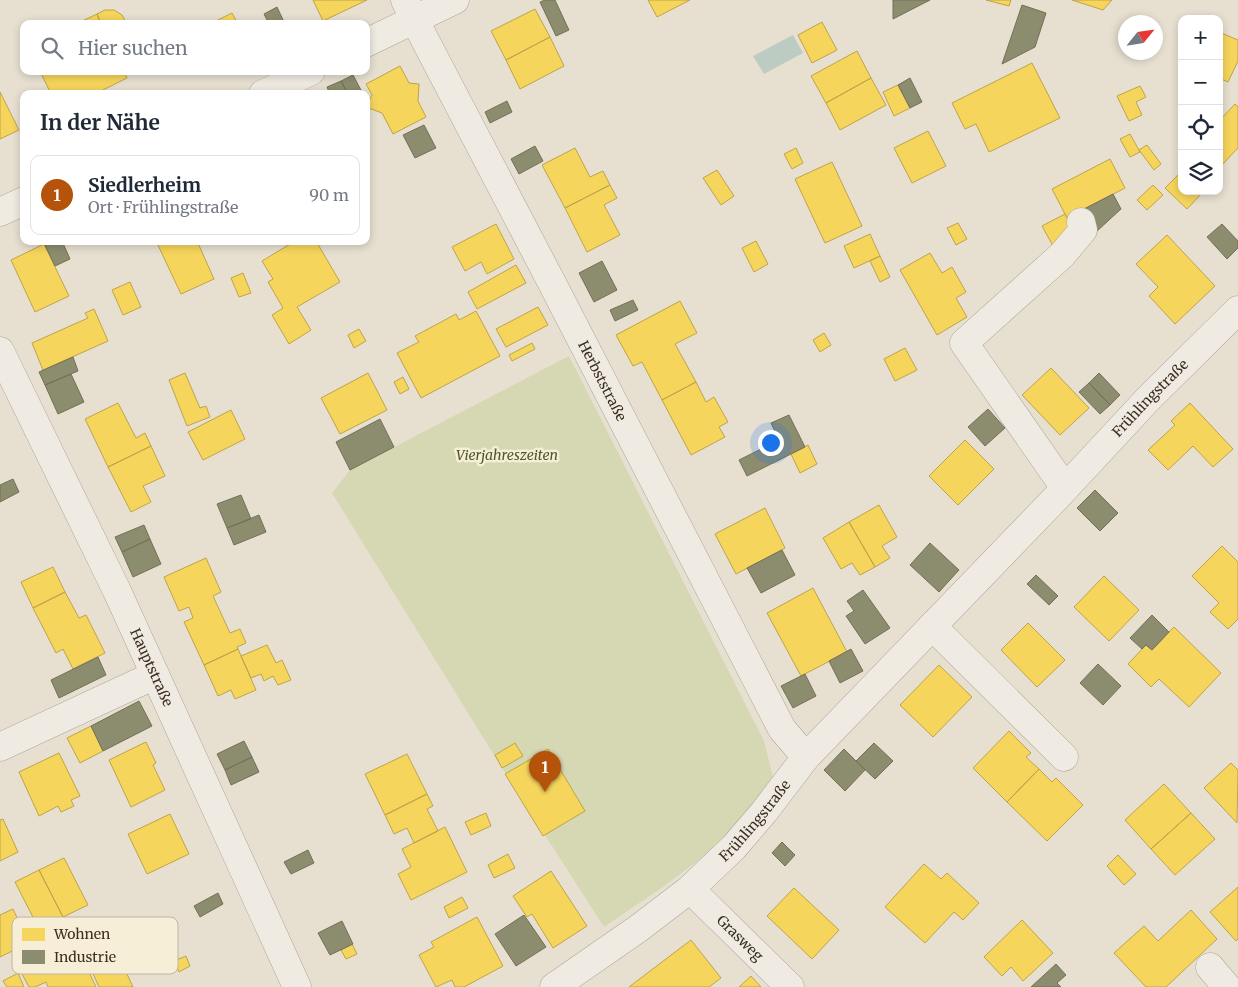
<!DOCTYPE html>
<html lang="de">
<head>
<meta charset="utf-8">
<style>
	body { margin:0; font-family:Merriweather,serif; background:#f2f2f3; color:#1f2937 }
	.controls { position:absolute; right:15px; top:15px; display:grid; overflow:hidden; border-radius:10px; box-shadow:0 2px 8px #0003 }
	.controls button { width:45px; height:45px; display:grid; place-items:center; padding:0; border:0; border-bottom:1px solid #e0e1e3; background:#fff; color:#1f2937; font:25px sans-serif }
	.compass { position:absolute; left:1118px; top:15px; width:45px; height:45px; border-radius:50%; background:#fff; box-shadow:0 2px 8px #0003; rotate:60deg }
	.you { position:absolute; left:770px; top:442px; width:18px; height:18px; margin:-12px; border:4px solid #fff; border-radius:50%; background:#1a73e8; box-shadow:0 0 0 8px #1a73e833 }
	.badge { display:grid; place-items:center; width:32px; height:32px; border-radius:50%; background:#b45309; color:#fff; font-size:16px; font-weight:700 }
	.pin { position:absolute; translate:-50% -41px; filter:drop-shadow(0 1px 2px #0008) }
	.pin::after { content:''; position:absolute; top:26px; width:18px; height:15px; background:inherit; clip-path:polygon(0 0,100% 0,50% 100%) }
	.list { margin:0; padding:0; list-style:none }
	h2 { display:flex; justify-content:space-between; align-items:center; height:65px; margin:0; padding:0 20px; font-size:21px }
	h2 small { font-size:16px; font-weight:400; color:#747a83 }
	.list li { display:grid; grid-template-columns:32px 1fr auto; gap:15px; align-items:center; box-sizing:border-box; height:80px; margin:0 10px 10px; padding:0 10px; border:1px solid #e0e1e3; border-radius:10px }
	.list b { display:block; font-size:19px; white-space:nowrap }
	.list p { margin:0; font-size:16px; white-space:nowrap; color:#747a83 }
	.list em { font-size:16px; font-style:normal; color:#747a83 }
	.icon { flex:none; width:28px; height:28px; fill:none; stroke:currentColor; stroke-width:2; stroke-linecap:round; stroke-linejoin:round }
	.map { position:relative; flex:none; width:1238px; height:987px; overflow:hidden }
	.search { position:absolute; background:#fff; box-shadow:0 2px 8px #0003; left:20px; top:20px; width:350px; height:55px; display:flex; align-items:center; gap:12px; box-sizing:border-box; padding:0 18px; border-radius:10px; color:#747a83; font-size:19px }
	.panel { position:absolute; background:#fff; box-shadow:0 2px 8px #0003; left:20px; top:90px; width:350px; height:155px; border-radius:10px }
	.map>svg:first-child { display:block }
	.green { fill:#d6d7b3 }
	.water { fill:#bcccc2 }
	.homes { fill:#f6d55c; stroke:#bea34a }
	.industry { fill:#8c8c6e; stroke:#747057 }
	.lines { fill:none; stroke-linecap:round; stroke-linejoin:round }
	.minor-casing { stroke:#ada599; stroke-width:29 }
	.minor { stroke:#efebe3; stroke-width:28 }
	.labels { text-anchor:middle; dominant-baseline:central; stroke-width:5; stroke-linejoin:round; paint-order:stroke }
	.street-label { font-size:14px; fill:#3d2e20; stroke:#f7eed8 }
	.park-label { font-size:14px; font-style:italic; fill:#4d5a26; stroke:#f7eed8 }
	.key { fill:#f7eed8; stroke:#bfb4a1; stroke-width:1 }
	.key-label { font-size:14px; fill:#3d2e20 }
</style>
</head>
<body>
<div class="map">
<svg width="1238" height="987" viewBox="0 0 1238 987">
	<rect width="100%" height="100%" fill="#e7e0d1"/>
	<path class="green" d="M569,356L764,741L773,777L750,809L719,845L660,889L604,927L502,768L332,493L350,470Z"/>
	<path class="water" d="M793,35L803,53L764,74L753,56Z"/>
	<path class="homes" d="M313,0H367L323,21Z
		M648,0H690L657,17Z
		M986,0H1011L1009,6Z
		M1072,0H1112L1103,10Z
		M535,9L550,37L506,60L491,31Z
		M105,10H114L122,15L127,24H101L97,14Z
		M232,13L238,24H210Z
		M97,14L101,24H76Z
		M822,22L837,50L812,63L798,35Z
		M1219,32L1238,40V61L1228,82L1219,78Z
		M550,37L564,66L520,89L506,60Z
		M857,51L871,78L826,103L811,76Z
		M1032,63L1060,118L989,152L976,124L965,129L952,103Z
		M400,66L409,83L419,84L418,101L426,117L393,134L382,113L366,107L372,95L366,84Z
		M40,71H124L127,78L95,94H51Z
		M871,78L886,105L840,130L826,103Z
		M898,85L910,108L894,116L883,92Z
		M1140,86L1146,97L1136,102L1142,115L1129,121L1117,96Z
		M0,92L19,130L0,139Z
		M1235,104L1238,107V148L1219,168V121Z
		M928,131L946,166L912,183L894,148Z
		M1130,134L1140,152L1130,157L1120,139Z
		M1147,145L1161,164L1154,170L1139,150Z
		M575,148L590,177L603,171L610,185L565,208L542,165Z
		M796,148L803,163L792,169L784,154Z
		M1110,159L1125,188L1067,218L1052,189Z
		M832,162L862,226L825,243L795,179Z
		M717,170L734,196L721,205L703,178Z
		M1182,171V191H1204L1187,209L1165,188Z
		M610,185L617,198L604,205L620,235L587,252L565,208Z
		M1153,185L1163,195L1147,210L1137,200Z
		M1065,214L1071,224L1053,246L1042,226Z
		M958,223L967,239L956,245L947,228Z
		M496,224L514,259L487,274L481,262L465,271L452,247Z
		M870,234L880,256L854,268L844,246Z
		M1167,235L1215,286L1175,324L1149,296L1158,287L1136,264Z
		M156,241H197L214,279L181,294Z
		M295,241H316L340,282L297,307L311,330L289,344L272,315L283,308L268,282L273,279L262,261Z
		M756,241L768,264L754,272L742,248Z
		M44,244L69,296L35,312L11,260Z
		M930,253L942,273L952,267L966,292L956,298L967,317L937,335L900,270Z
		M880,256L890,277L880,282L870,261Z
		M516,265L526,283L477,309L468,292Z
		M243,273L251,293L239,297L231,278Z
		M130,282L141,307L123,315L112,290Z
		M680,301L697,333L675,344L696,382L662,400L642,362L633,366L616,335Z
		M538,307L548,325L506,347L496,329Z
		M94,309L108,341L43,370L32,343L88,318L85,313Z
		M476,311L500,356L421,398L397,353L419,342L415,336L456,314L459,320Z
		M359,329L366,341L354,348L348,335Z
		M824,333L831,345L820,352L813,340Z
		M532,343L535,349L512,361L509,355Z
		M905,348L917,370L895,381L884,359Z
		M1051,368L1089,408L1060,435L1022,395Z
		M185,373L200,408L206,406L210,417L187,426L169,380Z
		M368,373L387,410L340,434L321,398Z
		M403,377L409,389L400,394L394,382Z
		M696,382L706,402L714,397L728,422L719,427L725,437L691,455L662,400Z
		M118,403L136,438L145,433L151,446L108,467L85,419Z
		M1190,403L1233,449L1213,467L1193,446L1168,470L1148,450L1175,425L1171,421Z
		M231,410L245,439L203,460L188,432Z
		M965,440L994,469L958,505L929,476Z
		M808,445L817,464L800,473L791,454Z
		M151,446L165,476L143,486L151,502L131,512L108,467Z
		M879,505L897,537L882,546L890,558L875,567L849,522Z
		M765,508L785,548L736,574L715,534Z
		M849,522L875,567L860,575L852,563L841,569L823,538Z
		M1222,546L1238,562V619L1228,629L1210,612L1219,603L1192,576Z
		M206,558L221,592L213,596L230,633L240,629L246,643L237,647L238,649L204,665L184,622L193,618L189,607L179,611L164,577Z
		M53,567L65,592L33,608L21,582Z
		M1104,576L1139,610L1109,641L1074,607Z
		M813,588L847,652L801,676L767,613Z
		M65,592L79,618L86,615L105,653L73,669L63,649L56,653L33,608Z
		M1028,623L1065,660L1037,687L1001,650Z
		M1174,627L1221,673L1189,707L1159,679L1151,687L1128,664L1146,645L1152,650Z
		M267,645L276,663L282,660L291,680L278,685L273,676L264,681L261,674L251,678L241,656Z
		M238,649L256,690L235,699L231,690L218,696L204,665Z
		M939,665L972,697L933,737L900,705Z
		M91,726L103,751L80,763L67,738Z
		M1009,731L1031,753L1026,757L1039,769L1007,802L973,768Z
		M146,742L156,763L153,765L165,790L131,807L109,760Z
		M515,743L523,756L502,768L495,755Z
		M548,749L585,811L543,836L505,774Z
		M59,753L80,796L71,800L74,806L61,812L58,806L39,816L19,772Z
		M407,754L427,794L385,815L365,774Z
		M1231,763L1238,770L1237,823L1204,788Z
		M1039,769L1052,782L1056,778L1083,805L1047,841L1007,802Z
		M1164,784L1191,813L1151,849L1125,820Z
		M427,794L433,806L427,809L438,831L414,843L407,828L394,834L385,815Z
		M486,813L491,826L471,835L465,822Z
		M1191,813L1215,839L1175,875L1151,849Z
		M170,814L189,854L147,874L128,834Z
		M3,819L18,852L0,861V820Z
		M445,827L467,872L411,900L398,874L411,867L402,849Z
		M508,854L515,868L494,878L488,865Z
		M1118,855L1136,874L1124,885L1107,866Z
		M64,858L88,905L63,917L39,870Z
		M924,864L941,879L947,873L979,903L963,920L954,912L925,943L885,907Z
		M39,870L63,917L39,929L15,882Z
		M551,871L587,926L553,948L532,914L527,917L513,896Z
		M1238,887V939L1236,941L1210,912Z
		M794,888L839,930L812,959L767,916Z
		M462,897L468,908L449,918L444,907Z
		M13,909L29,943L0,957V915Z
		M1191,910L1217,939L1166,987H1146L1114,953L1144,926L1158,941Z
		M477,917L503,966L464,987H455L452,980L436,987L419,955L434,947L431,942Z
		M1022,920L1053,953L1023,981L1011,967L1002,976L984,957Z
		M691,940L721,978L709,987H629Z
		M352,944L357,954L346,959L341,950Z
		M76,945L96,987H48L46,982L35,987H29L21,972Z
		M115,948L133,987H99L91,969L101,964L98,956Z
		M186,956L190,966L179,972L174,961Z
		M18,973L24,987H7L3,981Z
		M751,976L761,987H739Z"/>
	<path class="industry" d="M545,0H555L569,30L556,36L540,2Z
		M893,0H930L893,19Z
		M1022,5L1046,13L1035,47L1002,64Z
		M277,7L285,24H269L264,14Z
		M353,75L363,94H348L341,81Z
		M910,78L922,102L910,108L898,85Z
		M341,81L348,94H330L327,87Z
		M507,101L512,112L490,123L485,112Z
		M424,125L436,148L415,158L403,135Z
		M535,146L543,161L519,174L511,159Z
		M1113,194L1121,209L1096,232L1084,209Z
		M1222,224L1238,241V248L1227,259L1207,237Z
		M43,241H62L70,259L55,266Z
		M602,261L617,290L594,302L579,273Z
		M633,300L638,310L615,321L610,310Z
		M73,357L78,371L45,385L39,372Z
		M1099,373L1120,395L1110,405L1089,383Z
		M71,374L84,402L58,414L45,385Z
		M1089,383L1110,405L1100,414L1079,392Z
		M988,409L1005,428L985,446L968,427Z
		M789,415L805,447L747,476L739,460L763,448L761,444L777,436L771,423Z
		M380,419L394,447L350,470L336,442Z
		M13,479L19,492L0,502V485Z
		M1095,490L1118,513L1100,531L1077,508Z
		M241,495L251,519L227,528L217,504Z
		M259,515L266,532L234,545L227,528Z
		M144,525L150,539L122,552L115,537Z
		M150,539L161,564L133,577L122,552Z
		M930,543L959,570L939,592L910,565Z
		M782,550L795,575L761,593L747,568Z
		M1036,575L1058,596L1049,605L1027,584Z
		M863,590L890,628L865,644L846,616L854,611L847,601Z
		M1152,615L1169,632L1152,650L1146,645L1142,649L1130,638Z
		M851,649L863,671L840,683L829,661Z
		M98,657L106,675L59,698L51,680Z
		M1098,664L1121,686L1103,705L1080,683Z
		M805,674L816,696L793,708L781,686Z
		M139,701L152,726L103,751L91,726Z
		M244,741L252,757L225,770L217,754Z
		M874,743L893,761L875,779L856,761Z
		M844,749L865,770L845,791L824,770Z
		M252,757L259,772L231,785L225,770Z
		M782,842L795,855L785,866L772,853Z
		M308,850L314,863L291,874L284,862Z
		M218,893L223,904L200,917L194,906Z
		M524,915L546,947L516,966L495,934Z
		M342,921L353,944L330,955L318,933Z
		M1056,964L1066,975L1057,983L1061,987H1031Z"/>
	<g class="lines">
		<defs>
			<g id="minor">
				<path id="s1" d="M405,0L414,19L553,285L782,729L806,757"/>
				<path d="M366,43L455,0"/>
				<path d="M263,94L311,71"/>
				<path d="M0,212L24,201"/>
				<path id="s2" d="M0,351L117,591L297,987"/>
				<path d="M1065,488L964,343L1062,255L1083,230L1081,222"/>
				<path d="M932,626L1064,757"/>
				<path d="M0,747L155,675"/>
				<path id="s3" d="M690,889L790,987"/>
				<path d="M1210,967L1227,987"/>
				<path id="s4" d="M554,987L639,928L690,889L734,847L764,812L806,757L1056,498L1148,399L1238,310"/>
			</g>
		</defs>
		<use href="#minor" class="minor-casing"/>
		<use href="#minor" class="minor"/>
	</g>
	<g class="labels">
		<g class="street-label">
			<text stroke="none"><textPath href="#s1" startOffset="429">Herbststraße</textPath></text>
			<text stroke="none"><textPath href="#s4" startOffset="841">Frühlingstraße</textPath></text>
			<text stroke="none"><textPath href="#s2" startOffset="351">Hauptstraße</textPath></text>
			<text stroke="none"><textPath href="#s4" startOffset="262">Frühlingstraße</textPath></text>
			<text stroke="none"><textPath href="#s3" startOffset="70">Grasweg</textPath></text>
		</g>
		<g class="park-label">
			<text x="507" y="455">Vierjahreszeiten</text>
		</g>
	</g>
	<rect x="12" y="917" width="166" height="57" rx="8" class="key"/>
	<rect x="22" y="928" width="23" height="13" fill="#f6d55c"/>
	<rect x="22" y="950" width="23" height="14" fill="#8c8c6e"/>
	<g class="key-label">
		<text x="54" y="939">Wohnen</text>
		<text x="54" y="962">Industrie</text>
	</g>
</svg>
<div class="controls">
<button>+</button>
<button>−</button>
<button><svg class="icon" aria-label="locate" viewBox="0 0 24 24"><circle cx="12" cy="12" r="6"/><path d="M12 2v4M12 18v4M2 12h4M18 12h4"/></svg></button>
<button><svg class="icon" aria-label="layers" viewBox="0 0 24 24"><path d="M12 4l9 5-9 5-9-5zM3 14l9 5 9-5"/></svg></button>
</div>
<svg class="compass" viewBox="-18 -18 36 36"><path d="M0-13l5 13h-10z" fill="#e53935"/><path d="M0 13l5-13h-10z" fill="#747a83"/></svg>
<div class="you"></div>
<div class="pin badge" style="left:545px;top:792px">1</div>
<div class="search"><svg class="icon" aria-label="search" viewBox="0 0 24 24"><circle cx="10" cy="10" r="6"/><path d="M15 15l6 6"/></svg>Hier suchen</div>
<section class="panel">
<h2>In der Nähe<small></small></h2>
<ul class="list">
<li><span class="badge">1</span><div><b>Siedlerheim</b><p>Ort · Frühlingstraße</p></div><em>90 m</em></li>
</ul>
</section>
</div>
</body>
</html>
